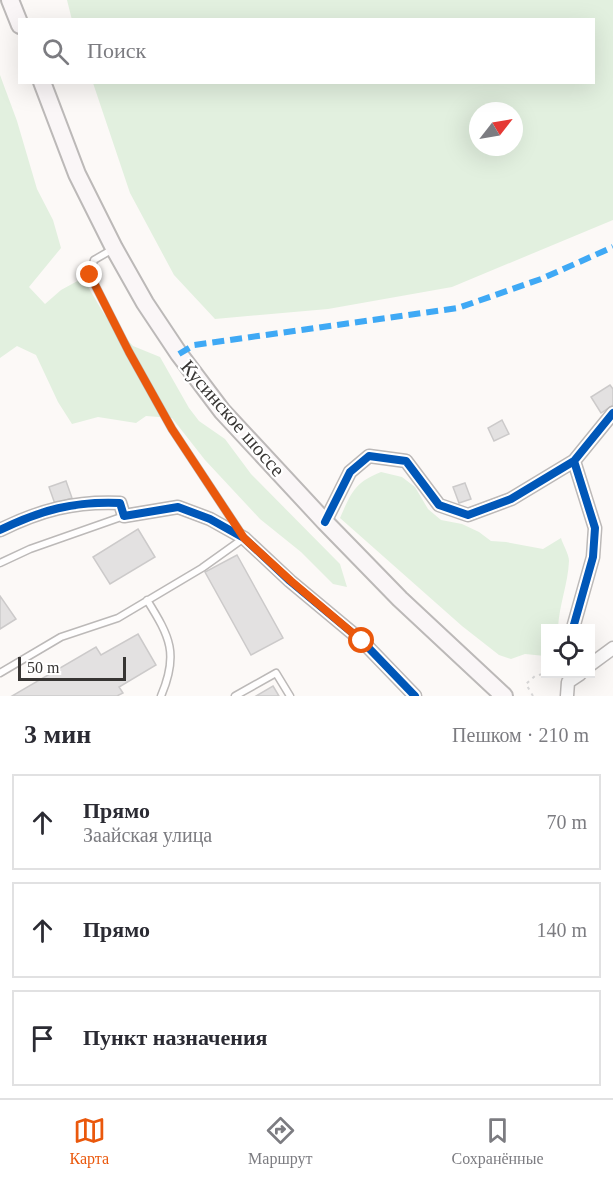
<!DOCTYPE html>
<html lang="ru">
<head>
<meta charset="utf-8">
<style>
	body { margin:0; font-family:"Times New Roman",serif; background:#f7f7f7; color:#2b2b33 }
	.controls { position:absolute; right:18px; bottom:18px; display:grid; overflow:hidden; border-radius:0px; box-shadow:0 6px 24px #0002 }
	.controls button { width:54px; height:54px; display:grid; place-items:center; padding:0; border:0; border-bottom:2px solid #e1e1e2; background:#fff; color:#2b2b33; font:30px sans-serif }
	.compass { position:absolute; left:469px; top:102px; width:54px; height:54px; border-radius:50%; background:#fff; box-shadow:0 6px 24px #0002; rotate:59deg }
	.scale { position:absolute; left:18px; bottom:15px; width:108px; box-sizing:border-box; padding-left:6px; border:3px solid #373533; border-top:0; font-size:16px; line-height:21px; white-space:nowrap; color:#373533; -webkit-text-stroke:4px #fff; paint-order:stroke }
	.stop { position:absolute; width:18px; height:18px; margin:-14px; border:4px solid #ea580c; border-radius:50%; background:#fff }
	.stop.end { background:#ea580c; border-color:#fff; box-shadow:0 2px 6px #0008 }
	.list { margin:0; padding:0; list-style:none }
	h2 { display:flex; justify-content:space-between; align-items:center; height:78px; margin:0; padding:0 24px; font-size:26px }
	h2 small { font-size:20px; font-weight:400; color:#7c7c81 }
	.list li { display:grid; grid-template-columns:39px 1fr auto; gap:18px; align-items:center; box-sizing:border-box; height:96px; margin:0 12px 12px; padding:0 12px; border:2px solid #e1e1e2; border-radius:0px }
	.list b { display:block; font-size:22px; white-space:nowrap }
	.list p { margin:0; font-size:20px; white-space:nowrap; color:#7c7c81 }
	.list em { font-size:20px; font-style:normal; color:#7c7c81 }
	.icon { flex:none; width:33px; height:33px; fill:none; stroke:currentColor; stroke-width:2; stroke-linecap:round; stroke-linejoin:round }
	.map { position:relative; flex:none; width:613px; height:696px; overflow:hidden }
	.search { position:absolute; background:#fff; box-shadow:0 6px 24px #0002; left:18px; right:18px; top:18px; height:66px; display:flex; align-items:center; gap:15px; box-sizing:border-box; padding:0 21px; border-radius:0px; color:#7c7c81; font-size:22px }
	.sheet { height:402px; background:#fff }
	nav { display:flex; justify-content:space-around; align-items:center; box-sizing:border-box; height:84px; border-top:2px solid #e1e1e2; background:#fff; font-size:16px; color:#7c7c81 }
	nav a { display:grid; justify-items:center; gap:3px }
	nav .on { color:#ea580c }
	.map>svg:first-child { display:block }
	.green { fill:#e2f0df; fill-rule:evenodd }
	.building { fill:#e3e1e1; stroke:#cccaca; stroke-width:1.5 }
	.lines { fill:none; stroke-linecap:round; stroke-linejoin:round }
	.service-casing { stroke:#bcb9b8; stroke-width:9 }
	.minor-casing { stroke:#bcb9b8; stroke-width:15 }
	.secondary-casing { stroke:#bcb9b8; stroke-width:20 }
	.path { stroke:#d8d7d7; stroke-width:2; stroke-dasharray:3 4.5; stroke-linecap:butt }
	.service { stroke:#fffefe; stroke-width:6 }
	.minor { stroke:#fffefe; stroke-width:12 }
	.secondary { stroke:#faf6f7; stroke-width:16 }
	.quiet { stroke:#3fa9f5; stroke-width:6; stroke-dasharray:12 6; stroke-linecap:butt }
	.cycleway-casing { stroke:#fff; stroke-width:11 }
	.cycleway { stroke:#0057b8; stroke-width:8 }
	.route { stroke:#ea580c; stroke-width:8 }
	.labels { text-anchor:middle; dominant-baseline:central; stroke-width:4.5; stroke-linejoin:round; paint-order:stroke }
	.street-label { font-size:20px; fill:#373533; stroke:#fff }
</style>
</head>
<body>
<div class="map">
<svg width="613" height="696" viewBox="0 0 613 696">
	<rect width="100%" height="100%" fill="#fcf9f7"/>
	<path class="green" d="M67,0H613V220L452,287L328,309L215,319L174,275L130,193L93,83L594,82V20H72ZM478,111H514V147H478Z
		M0,75L17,121L37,189L53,220L61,248L29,287L45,304L61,290L83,278L104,314L133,346L160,357L189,408L199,421L225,439L251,474L340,564L347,587L333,584L301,552L260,519L205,460L172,418L146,416L136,423L98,417L72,424L58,402L36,355L17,346L0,358Z
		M381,472L402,477L415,487L428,509L441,520L462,524L479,532L491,541L506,542L543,549L561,538C563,545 569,554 569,561C568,584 559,605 558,628H546L545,656L525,654L511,659L499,655L462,626L340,518C351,493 355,482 381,472Z"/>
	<path class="building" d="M610,385L613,389V405L601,413L591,397Z
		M502,420L509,434L494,441L488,428Z
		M66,481L72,498L55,504L49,487Z
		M465,483L471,499L459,503L453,487Z
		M138,529L155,557L110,584L93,557Z
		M237,555L283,638L251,655L205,572Z
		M0,596L16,619L0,629Z
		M138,634L156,665L119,687L123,693L117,696H12L96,647L101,655Z
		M273,686L279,696H256Z"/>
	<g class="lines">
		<defs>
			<path id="service" d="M0,563L30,549L124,516
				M147,600C170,637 179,654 161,696
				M0,673L61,637L118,618L202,568L244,538L172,429L129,352L90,275L94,260L113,249
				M235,696L276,673L290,696"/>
			<path id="minor" d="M325,522L350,472L369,456L406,461L439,505L468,515L511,499L574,461L613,413
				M0,530C41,510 74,501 120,503L124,516L178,507L210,519L244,538L290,581L362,641L415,696
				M573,628L593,557L595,528L574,461
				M590,665L613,648
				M567,696L568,682L580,674"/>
			<path id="secondary" d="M10,0L20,25
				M42,82L77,174L114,248L145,303L179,354L222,411L325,522L400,599L504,696"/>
		</defs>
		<use href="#service" class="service-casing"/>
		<use href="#minor" class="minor-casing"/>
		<use href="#secondary" class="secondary-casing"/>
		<path class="path" d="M550,674L557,677
			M533,696L526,684L535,676L546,673"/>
		<use href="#service" class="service"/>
		<use href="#minor" class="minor"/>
		<use href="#secondary" class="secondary"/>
		<path class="quiet" d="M179,354L194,345L458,308L541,279L613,247"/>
		<defs>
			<path id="cycleway" d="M325,522L350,472L369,456L406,461L439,505L468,515L511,499L574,461L613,413
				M0,530C41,510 74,501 120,503L124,516L178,507L210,519L244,538L290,581L362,641L415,696
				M573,628L593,557L595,528L574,461"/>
		</defs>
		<use href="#cycleway" class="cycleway-casing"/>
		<use href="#cycleway" class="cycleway"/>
	</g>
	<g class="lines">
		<path class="route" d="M90,275L129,352L172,429L244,538L291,581L362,641"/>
	</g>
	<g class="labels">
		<g class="street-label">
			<text transform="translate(233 418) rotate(49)">Кусинское шоссе</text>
		</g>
	</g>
</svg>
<div class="controls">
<button><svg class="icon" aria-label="locate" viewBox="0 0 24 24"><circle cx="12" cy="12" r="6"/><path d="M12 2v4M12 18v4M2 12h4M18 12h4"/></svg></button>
</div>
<svg class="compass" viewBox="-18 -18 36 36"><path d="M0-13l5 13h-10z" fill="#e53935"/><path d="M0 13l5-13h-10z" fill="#7c7c81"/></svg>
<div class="scale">50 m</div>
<div class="stop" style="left:362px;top:641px"></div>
<div class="stop end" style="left:90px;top:275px"></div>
<div class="search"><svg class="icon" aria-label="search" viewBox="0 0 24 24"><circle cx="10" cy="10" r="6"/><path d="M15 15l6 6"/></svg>Поиск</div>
</div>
<section class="sheet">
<h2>3 мин<small>Пешком · 210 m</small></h2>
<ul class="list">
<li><svg class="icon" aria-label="ahead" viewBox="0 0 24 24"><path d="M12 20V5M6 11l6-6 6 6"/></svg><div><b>Прямо</b><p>Заайская улица</p></div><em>70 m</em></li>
<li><svg class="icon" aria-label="ahead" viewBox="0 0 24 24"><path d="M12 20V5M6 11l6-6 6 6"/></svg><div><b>Прямо</b></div><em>140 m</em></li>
<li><svg class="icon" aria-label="arrive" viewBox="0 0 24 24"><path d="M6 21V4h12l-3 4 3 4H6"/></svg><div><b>Пункт назначения</b></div></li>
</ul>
</section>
<nav>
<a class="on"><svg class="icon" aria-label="map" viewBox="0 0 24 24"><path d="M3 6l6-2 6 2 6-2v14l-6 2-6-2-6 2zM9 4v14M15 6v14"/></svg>Карта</a>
<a><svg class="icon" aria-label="directions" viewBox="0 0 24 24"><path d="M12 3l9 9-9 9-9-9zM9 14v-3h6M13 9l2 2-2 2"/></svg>Маршрут</a>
<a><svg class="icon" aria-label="saved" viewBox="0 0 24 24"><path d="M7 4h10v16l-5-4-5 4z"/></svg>Сохранённые</a>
</nav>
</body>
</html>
